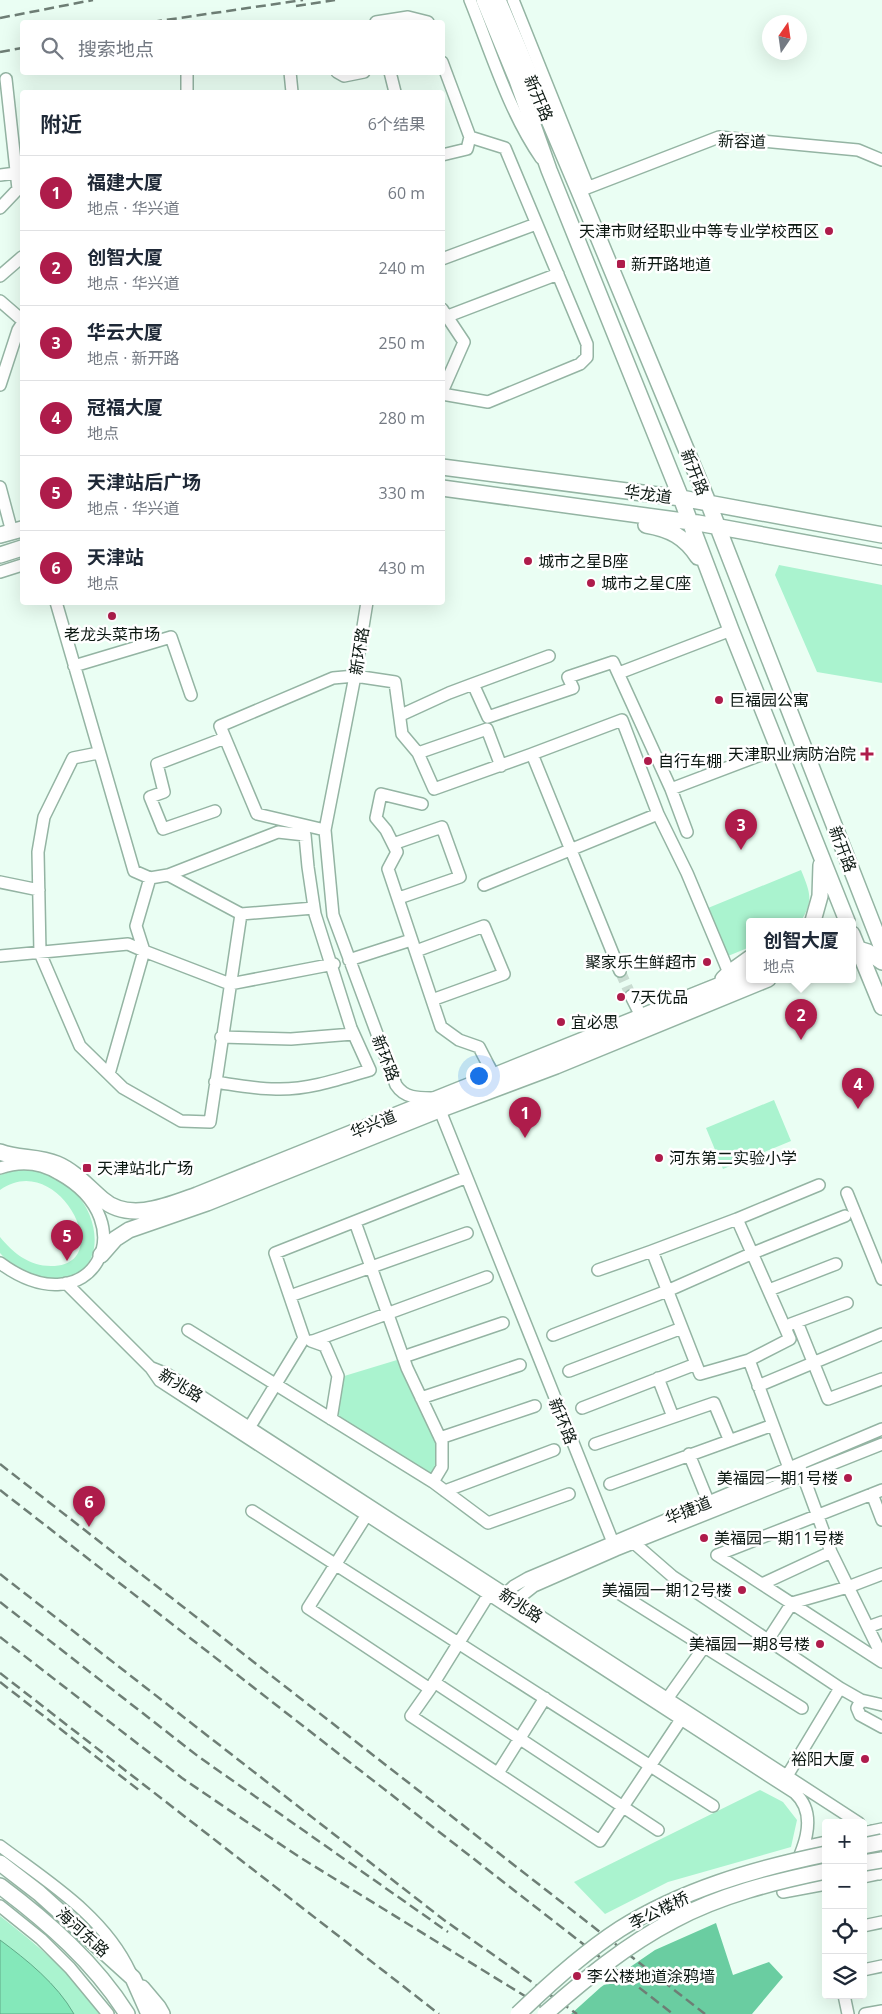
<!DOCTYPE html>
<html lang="zh">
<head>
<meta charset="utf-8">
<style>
	body { margin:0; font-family:"Open Sans","Noto Sans SC",sans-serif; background:#f2f2f3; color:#1f2937 }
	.controls { position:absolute; right:15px; bottom:15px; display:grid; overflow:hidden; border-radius:5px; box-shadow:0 5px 20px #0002 }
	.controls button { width:45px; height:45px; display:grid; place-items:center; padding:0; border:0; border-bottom:1px solid #e0e1e3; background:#fff; color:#1f2937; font:25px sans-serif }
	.compass { position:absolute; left:762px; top:15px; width:45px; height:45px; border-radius:50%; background:#fff; box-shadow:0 5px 20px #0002; rotate:13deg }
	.you { position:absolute; left:478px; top:1075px; width:18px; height:18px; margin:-12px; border:4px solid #fff; border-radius:50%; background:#1a73e8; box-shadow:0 0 0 8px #1a73e833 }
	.badge { display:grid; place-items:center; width:32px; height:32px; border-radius:50%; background:#ae1c4b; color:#fff; font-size:16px; font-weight:700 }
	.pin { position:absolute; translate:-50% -41px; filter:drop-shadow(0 1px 2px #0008) }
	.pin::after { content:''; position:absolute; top:26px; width:18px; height:15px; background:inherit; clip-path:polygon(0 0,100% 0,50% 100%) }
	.popup { position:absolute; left:746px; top:918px; width:110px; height:65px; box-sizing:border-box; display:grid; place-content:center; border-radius:5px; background:#fff; filter:drop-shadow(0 1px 4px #0005); font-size:16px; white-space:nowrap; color:#747a83 }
	.popup b { font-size:19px; color:#1f2937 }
	.popup::after { content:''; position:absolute; left:50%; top:100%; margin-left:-10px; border:10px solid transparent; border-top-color:#fff }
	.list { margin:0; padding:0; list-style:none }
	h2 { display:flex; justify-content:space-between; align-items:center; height:65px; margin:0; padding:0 20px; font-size:21px }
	h2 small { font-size:16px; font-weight:400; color:#747a83 }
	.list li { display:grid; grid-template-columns:32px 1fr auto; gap:15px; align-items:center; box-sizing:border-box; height:75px; padding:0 20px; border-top:1px solid #e0e1e3 }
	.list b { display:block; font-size:19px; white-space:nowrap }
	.list p { margin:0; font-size:16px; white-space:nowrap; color:#747a83 }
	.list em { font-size:16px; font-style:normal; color:#747a83 }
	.icon { flex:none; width:28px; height:28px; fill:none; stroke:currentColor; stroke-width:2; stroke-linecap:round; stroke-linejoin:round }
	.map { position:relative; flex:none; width:882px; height:2014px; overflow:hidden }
	.search { position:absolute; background:#fff; box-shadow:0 5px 20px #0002; left:20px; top:20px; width:425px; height:55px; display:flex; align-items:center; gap:12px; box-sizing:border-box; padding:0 18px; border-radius:5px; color:#747a83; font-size:19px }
	.panel { position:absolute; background:#fff; box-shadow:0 5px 20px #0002; left:20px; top:90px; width:425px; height:515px; border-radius:5px }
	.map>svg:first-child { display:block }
	.green { fill:#aaf3cf }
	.forest { fill:#6acda1 }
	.water { fill:#84e8ba; stroke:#60aa88 }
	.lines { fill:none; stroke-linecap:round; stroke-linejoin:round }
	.minor-tunnel { stroke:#c9dcd1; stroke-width:11; stroke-dasharray:11 5.5; stroke-linecap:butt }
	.minor-casing { stroke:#94b4a3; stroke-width:14 }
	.major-casing { stroke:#94b4a3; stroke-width:18 }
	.minor { stroke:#fff; stroke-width:11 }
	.major { stroke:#fff; stroke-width:15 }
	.rail { stroke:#6e7e75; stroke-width:2.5; stroke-dasharray:10 5; stroke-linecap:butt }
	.major-bridge-casing { stroke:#94b4a3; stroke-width:18; stroke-linecap:butt }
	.major-bridge { stroke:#fff; stroke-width:15 }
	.poi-dot { fill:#ae1c4b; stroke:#fff; stroke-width:2 }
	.labels { text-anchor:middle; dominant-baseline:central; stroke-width:5; stroke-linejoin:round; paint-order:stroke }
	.street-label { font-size:16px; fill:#0c1812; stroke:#fff }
	.poi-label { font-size:16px; fill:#0c1812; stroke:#fff; text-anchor:start }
</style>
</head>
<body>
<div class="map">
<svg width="882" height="2014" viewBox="0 0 882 2014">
	<rect width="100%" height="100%" fill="#eafef3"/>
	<path class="green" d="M779,565L882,585V683L817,672L775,575Z
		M801,870C810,892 814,900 801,921H750V947L728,956L708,908Z
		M774,1100L791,1141L723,1169L706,1128Z
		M19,1169C106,1170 122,1290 46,1278C28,1275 12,1267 0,1253V1237C13,1253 29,1266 51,1266C119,1266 58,1148 0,1190V1175Z
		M397,1360L435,1440L436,1467L426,1481L334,1420L341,1377Z
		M760,1790L783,1802L797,1820L791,1847L668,1882L605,1914L574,1882Z
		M0,1916C36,1944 75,1976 100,2014H0Z"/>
	<path class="forest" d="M716,1923L733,1975L769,1962L783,1977L752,2014H571L601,1987L655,1950Z"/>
	<path class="water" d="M0,1940C27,1960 57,1984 74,2014H0Z"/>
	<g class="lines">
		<path class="minor-tunnel" d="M620,971L631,996"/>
		<defs>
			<path id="minor" d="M470,0C491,52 509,112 541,158
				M513,0L588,187
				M376,22L408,17L428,22
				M442,62L470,137L505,148L587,344V357L580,364L488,402L442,394
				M187,72V92
				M290,72L292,92
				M337,72L344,76L364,72
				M390,72L395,92
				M442,155L467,149L470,137
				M0,175L16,173
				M579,191L719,137L858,150L882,160
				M0,208L18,189L6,79
				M442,259L536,224
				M0,276L22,257
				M0,301L22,320
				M442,309L464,342L442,392
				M448,316L558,274
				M0,385L18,330L22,324
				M0,487L12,532
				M0,572L22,565
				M56,602L134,871L150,878L136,926L144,951L230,984L334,964
				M367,602L355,676L325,830L333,915L396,1085C405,1099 420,1098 435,1098L616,1550
				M74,666L171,637L191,695
				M619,673L731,630
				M473,684L549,656
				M401,715L449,693L473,684L488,717L573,688L568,677L613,662L671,789L779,748
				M98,753L73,758L44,817L38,852L40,953L80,1046L123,1088L181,1121L210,1122L241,914
				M418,753L487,729L501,766
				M532,754L622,720L658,814L687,873L732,980
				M671,789L687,832
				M422,804L381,794L376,818L386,830L397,852L388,869L441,1027L459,1040L479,1047L494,1076
				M215,811L163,829L150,797L164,792L157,764L225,738
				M325,830L257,814L220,726L333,678L355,676L395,682L402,734L418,753L434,789L532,754L620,971
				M393,844L442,827L460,877L399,898
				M168,875L241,914L314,908
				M150,878L168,875L278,832L305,835L308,867L315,914L351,1028L370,1070C340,1079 308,1090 276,1089C256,1089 236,1085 215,1082
				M0,882L39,890
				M484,885L658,814
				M416,951L484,926L504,974L432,1000
				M0,956L128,944L144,951L109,1074
				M349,960L411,940
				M631,996L641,1016
				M221,1037L291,1039L353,1034
				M0,1168C20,1161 41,1163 59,1174C148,1223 91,1330 0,1263
				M847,1193L882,1279
				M737,1219L819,1185
				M355,1222L407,1368L442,1442V1467L433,1482
				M598,1270L652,1251
				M66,1283L151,1368L160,1381L795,1793C824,1819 796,1864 783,1892
				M769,1290L836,1264
				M290,1296L467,1233
				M797,1322L828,1399L882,1379
				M791,1324L847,1303
				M188,1330L433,1482L488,1523L569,1494
				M553,1335L667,1291L753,1253L845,1216
				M311,1341L325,1346L338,1376L331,1419
				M313,1341L487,1277
				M403,1357L503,1323
				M749,1360L790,1339L737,1219L652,1251L700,1374L749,1360L789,1468
				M152,1368L167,1374L859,1823
				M569,1371L682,1328
				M658,1378L673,1417
				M758,1386L882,1334
				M421,1398L520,1365
				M582,1408L696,1364
				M249,1428L304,1338L275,1253L465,1178
				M440,1438L535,1406
				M595,1444L714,1403L729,1439
				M689,1454L708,1501
				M801,1470L831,1552L882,1656
				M610,1484L773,1425
				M882,1490L717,1555L882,1662
				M445,1491L554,1450
				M872,1494L882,1520
				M252,1511L713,1806
				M366,1516L308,1608L430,1689L489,1594
				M634,1543L672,1576L840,1688L861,1700L882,1705
				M762,1584L831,1552
				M614,1590L802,1708
				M501,1598L514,1586L528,1578L882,1429
				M512,1606L515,1601L534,1586L616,1550L882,1444
				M868,1627L882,1622
				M768,1640L792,1603L848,1587L882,1574
				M434,1682L658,1830
				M430,1689L411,1716L600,1841L682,1718
				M667,1699L704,1647
				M861,1700L857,1708L860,1715L882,1727
				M498,1773L545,1698
				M787,1776L840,1688
				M872,1831L879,1874
				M863,1833L882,1829
				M0,1846C48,1882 104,1916 130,1972
				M803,1847L826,1842
				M863,1877L882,1873
				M783,1892L826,1884
				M0,1906L41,1939L70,1968L108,2014
				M863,1926L882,1922
				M863,1970L882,1966
				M844,1995L848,2014
				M865,2014L882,2011"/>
			<path id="major" d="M484,0L517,80L549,170L681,498L731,630L847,921
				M498,0L579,191L708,502L882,948
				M442,467L681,498L882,535
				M442,488L698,523L882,557
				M646,525C670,529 685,537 698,557
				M0,535L22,529
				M0,555L22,548
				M813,921L820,896L821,865
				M852,934L882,1007
				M852,947L868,952L882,962
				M723,979L729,973L750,958
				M0,1152C18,1159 38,1156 57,1164C74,1171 88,1187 102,1199C129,1223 169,1205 197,1195L750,973
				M101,1255L115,1239L129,1230L207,1203L439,1110L556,1066L768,979
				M0,1863L39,1893L133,1978L149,2014
				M0,1886C48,1922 95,1963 127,2014
				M142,1988L158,2007L162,2014"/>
		</defs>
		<use href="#minor" class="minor-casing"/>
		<use href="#major" class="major-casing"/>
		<use href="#minor" class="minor"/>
		<use href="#major" class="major"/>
		<path class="rail" d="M296,6L335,0
			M0,18L93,0
			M152,22L303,0
			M0,52L22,48
			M0,1464L705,2014
			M0,1490L673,2014
			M0,1574L444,1920L577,2014
			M0,1602L199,1757L448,1932
			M0,1637L182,1778L226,1808L301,1858L554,2014
			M0,1673L439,2014
			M0,1682L140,1791"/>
		<defs>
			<path id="major-bridge" d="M863,1846L882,1842
				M863,1863L882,1860
				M518,2014C549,1984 583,1953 620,1929C682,1890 754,1869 826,1854
				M545,2014C585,1979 626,1945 674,1920C721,1895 773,1882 826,1871"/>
		</defs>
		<use href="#major-bridge" class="major-bridge-casing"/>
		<use href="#major-bridge" class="major-bridge"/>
	</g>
	<g class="poi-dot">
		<circle cx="829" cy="231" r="5"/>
		<rect x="616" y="259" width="10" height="10" rx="2.5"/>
		<circle cx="528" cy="561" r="5"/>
		<circle cx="591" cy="583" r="5"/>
		<circle cx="112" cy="616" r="5"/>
		<circle cx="719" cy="700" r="5"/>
		<path d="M864.5 746.5h5v5h5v5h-5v5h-5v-5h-5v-5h5z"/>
		<circle cx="648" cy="761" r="5"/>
		<circle cx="707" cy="962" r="5"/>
		<circle cx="621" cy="997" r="5"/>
		<circle cx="561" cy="1022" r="5"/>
		<circle cx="659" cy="1158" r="5"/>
		<rect x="82" y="1163" width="10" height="10" rx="2.5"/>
		<circle cx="848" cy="1478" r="5"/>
		<circle cx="704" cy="1538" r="5"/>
		<circle cx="742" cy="1590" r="5"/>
		<circle cx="820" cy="1644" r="5"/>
		<circle cx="865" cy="1759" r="5"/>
		<circle cx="577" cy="1976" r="5"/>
	</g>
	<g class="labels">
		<g class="street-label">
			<text transform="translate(539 98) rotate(67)">新开路</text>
			<text transform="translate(742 141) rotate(2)">新容道</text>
			<text transform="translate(695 472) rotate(68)">新开路</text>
			<text transform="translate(648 494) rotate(8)">华龙道</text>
			<text transform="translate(359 651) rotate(-81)">新环路</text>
			<text transform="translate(843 849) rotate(69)">新开路</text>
			<text transform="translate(386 1058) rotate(69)">新环路</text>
			<text transform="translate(373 1124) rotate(-22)">华兴道</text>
			<text transform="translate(181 1385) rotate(31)">新兆路</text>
			<text transform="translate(563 1421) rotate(68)">新环路</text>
			<text transform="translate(688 1510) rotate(-22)">华捷道</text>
			<text transform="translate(521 1605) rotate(33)">新兆路</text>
			<text transform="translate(659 1910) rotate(-26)">李公楼桥</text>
			<text transform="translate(83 1932) rotate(42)">海河东路</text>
		</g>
		<g class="poi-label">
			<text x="819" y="231" text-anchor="end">天津市财经职业中等专业学校西区</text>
			<text x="631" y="264">新开路地道</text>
			<text x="538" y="561">城市之星B座</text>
			<text x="601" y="583">城市之星C座</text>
			<text x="112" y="634" text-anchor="middle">老龙头菜市场</text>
			<text x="729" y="700">巨福园公寓</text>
			<text x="856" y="754" text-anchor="end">天津职业病防治院</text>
			<text x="658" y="761">自行车棚</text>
			<text x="697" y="962" text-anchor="end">聚家乐生鲜超市</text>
			<text x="631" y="997">7天优品</text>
			<text x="571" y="1022">宜必思</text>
			<text x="669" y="1158">河东第二实验小学</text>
			<text x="97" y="1168">天津站北广场</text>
			<text x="838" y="1478" text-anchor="end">美福园一期1号楼</text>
			<text x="714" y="1538">美福园一期11号楼</text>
			<text x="732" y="1590" text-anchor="end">美福园一期12号楼</text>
			<text x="810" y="1644" text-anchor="end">美福园一期8号楼</text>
			<text x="855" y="1759" text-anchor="end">裕阳大厦</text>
			<text x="587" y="1976">李公楼地道涂鸦墙</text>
		</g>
	</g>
</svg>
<div class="controls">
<button>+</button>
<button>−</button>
<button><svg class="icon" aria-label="locate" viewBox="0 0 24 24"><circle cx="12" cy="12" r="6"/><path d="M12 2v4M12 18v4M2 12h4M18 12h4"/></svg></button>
<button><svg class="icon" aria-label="layers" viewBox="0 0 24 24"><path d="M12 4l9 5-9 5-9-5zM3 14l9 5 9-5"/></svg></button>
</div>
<svg class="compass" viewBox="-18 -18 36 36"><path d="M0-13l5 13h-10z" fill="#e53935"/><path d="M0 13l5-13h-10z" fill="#747a83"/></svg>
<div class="you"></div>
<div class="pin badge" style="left:525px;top:1138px">1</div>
<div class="pin badge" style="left:801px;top:1040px">2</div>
<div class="popup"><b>创智大厦</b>地点</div>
<div class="pin badge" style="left:741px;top:850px">3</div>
<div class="pin badge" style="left:858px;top:1109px">4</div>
<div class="pin badge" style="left:67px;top:1261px">5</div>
<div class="pin badge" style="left:89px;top:1527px">6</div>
<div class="search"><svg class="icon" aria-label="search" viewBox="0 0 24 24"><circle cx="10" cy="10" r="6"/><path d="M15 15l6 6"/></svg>搜索地点</div>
<section class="panel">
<h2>附近<small>6个结果</small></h2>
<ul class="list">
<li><span class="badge">1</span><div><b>福建大厦</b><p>地点 · 华兴道</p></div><em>60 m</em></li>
<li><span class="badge">2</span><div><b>创智大厦</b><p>地点 · 华兴道</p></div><em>240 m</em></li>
<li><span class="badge">3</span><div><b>华云大厦</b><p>地点 · 新开路</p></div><em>250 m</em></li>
<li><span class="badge">4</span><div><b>冠福大厦</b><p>地点</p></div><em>280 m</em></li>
<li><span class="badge">5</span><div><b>天津站后广场</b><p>地点 · 华兴道</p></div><em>330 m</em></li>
<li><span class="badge">6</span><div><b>天津站</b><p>地点</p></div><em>430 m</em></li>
</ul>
</section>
</div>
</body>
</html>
